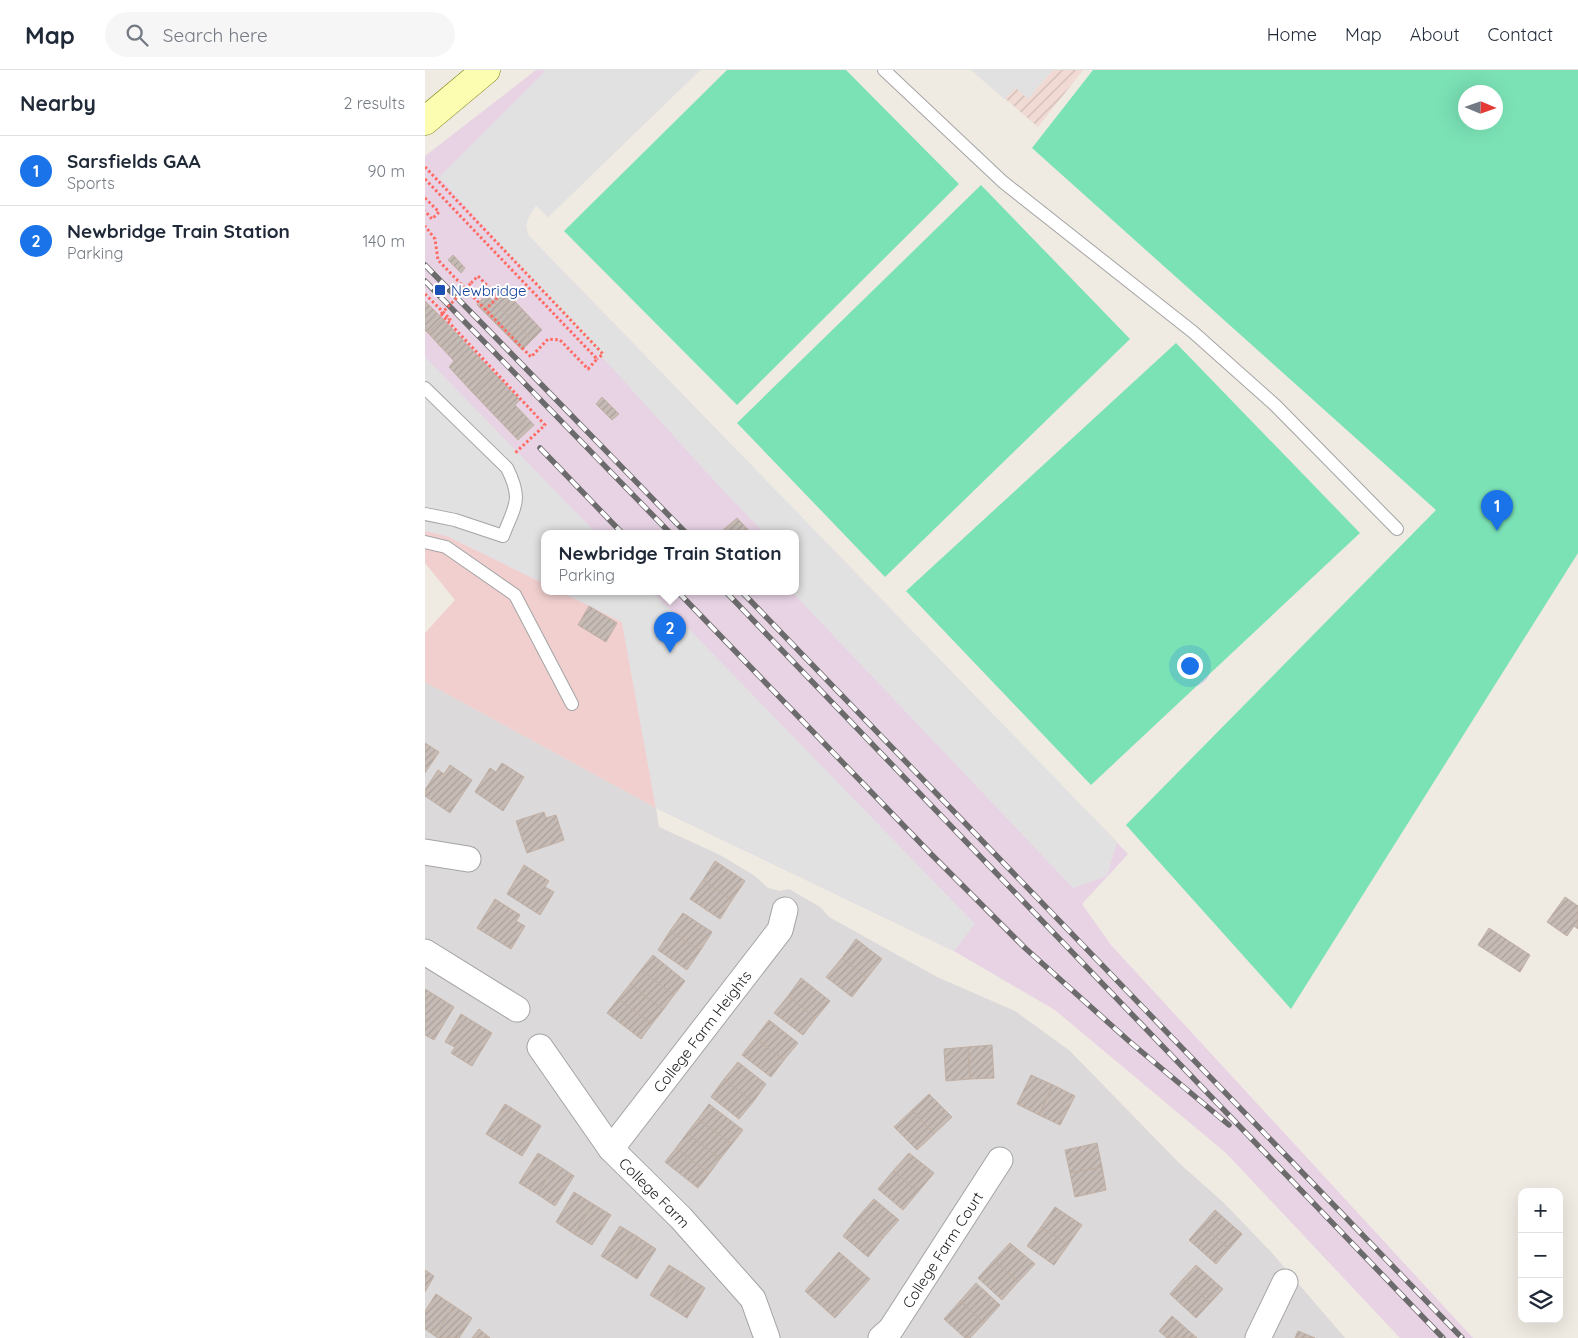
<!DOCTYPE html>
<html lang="en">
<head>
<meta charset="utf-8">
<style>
	body { margin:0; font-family:Quicksand,sans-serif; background:#f6f6f7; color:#1f2937 }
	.controls { position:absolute; right:15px; bottom:15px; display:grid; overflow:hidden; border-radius:10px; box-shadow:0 5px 20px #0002 }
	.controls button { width:45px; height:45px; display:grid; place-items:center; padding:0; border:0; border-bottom:1px solid #e0e1e3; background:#fff; color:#1f2937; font:25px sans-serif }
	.compass { position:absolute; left:1033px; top:15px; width:45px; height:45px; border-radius:50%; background:#fff; box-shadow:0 5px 20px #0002; rotate:92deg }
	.you { position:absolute; left:764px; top:595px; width:18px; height:18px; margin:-12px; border:4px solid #fff; border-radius:50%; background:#1a73e8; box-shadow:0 0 0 8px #1a73e833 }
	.badge { display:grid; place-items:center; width:32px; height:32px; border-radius:50%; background:#1a73e8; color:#fff; font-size:16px; font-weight:700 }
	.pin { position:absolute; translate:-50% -41px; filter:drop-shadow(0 1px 2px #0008) }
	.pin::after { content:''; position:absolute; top:26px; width:18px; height:15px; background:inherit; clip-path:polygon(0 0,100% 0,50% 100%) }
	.popup { position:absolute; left:116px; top:460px; width:258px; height:65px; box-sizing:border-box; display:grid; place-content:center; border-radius:10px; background:#fff; filter:drop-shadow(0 1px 4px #0005); font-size:16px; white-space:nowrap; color:#747a83 }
	.popup b { font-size:19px; color:#1f2937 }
	.popup::after { content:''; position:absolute; left:50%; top:100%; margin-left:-10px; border:10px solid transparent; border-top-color:#fff }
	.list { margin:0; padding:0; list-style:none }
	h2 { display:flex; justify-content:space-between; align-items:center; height:65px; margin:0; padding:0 20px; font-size:21px }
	h2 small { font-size:16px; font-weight:400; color:#747a83 }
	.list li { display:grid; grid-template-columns:32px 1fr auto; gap:15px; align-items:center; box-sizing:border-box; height:70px; padding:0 20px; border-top:1px solid #e0e1e3 }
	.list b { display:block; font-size:19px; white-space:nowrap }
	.list p { margin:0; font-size:16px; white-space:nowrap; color:#747a83 }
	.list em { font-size:16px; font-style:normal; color:#747a83 }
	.icon { flex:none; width:28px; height:28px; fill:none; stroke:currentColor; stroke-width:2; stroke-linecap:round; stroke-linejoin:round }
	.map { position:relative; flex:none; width:1153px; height:1268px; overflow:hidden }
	header { display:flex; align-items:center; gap:30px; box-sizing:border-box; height:70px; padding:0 25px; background:#fff; border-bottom:1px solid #e0e1e3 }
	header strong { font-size:24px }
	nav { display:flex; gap:28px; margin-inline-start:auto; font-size:18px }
	.search { width:350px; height:45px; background:#f6f6f7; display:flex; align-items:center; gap:12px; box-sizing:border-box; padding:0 18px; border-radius:28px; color:#747a83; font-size:19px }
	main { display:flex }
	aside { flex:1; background:#fff }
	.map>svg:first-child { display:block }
	.residential { fill:#dbd9d9 }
	.commercial { fill:#f1cfcf }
	.industrial { fill:#e8d3e5 }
	.military { fill:url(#military-furrows) }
	.pitch { fill:#7be2b6; fill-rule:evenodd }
	.parking { fill:#e1e1e1 }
	.building { fill:url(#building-hatch); stroke:#c1afa3 }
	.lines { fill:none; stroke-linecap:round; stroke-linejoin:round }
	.service-casing { stroke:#a4a4a4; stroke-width:14 }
	.minor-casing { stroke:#a4a4a4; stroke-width:27 }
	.secondary-casing { stroke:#6f7700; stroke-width:29 }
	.path { stroke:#ff6b62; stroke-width:3; stroke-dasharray:2.5 2.5; stroke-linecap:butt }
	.service { stroke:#fff; stroke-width:12 }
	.minor { stroke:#fff; stroke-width:25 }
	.secondary { stroke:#fcfdb1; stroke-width:28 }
	.rail-casing { stroke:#6b6b6b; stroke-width:5.5 }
	.rail { stroke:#fff; stroke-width:4; stroke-dasharray:11; stroke-linecap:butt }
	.path-bridge { stroke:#ff6b62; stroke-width:3; stroke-dasharray:2.5 2.5; stroke-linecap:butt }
	.transit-dot { fill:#1a4fb4; stroke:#fff; stroke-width:2 }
	.labels { text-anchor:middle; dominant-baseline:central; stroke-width:4; stroke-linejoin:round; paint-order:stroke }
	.transit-label { font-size:15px; fill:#164399; stroke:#fff; text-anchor:start }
	.street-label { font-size:15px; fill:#1d1d1d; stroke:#fff }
</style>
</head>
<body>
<header>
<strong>Map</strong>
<div class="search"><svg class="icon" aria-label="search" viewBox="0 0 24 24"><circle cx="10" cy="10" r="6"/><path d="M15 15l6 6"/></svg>Search here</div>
<nav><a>Home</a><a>Map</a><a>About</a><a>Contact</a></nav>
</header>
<main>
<aside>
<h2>Nearby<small>2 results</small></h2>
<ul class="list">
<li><span class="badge">1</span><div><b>Sarsfields GAA</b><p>Sports</p></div><em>90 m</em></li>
<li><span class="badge">2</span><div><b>Newbridge Train Station</b><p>Parking</p></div><em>140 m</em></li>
</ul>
</aside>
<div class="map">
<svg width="1153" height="1268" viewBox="0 0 1153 1268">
	<defs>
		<pattern id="military-furrows" width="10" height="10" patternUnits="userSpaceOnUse" patternTransform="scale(1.25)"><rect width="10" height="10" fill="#f1dad4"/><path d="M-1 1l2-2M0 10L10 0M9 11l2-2" fill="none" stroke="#cebbb6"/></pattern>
		<pattern id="building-hatch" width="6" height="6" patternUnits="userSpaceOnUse" patternTransform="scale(1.25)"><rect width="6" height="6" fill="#c6bbb5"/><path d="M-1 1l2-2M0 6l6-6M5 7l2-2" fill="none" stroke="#aaa09b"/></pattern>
	</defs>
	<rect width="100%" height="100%" fill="#efeae2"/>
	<path class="residential" d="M0,612L231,738L234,757L295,785L330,806L343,818L355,821L364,819L395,837L404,847L512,907L590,941L645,981L754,1093L799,1133L847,1183L920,1268H0Z"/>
	<path class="commercial" d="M0,461L22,466L120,514V522H136L197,552L231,738L0,612V563L30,530L0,493Z"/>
	<path class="industrial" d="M111,0H275L123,147L111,135L103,148L101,156L103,165L703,784L657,834L686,875L1048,1268H975L801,1083L630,940L529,881L231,738L197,552L136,522H370V464H120V514L22,466L0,461V86Z"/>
	<path class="military" d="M547,0H658L613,57Z"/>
	<path class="pitch" d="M302,0H421L534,114L312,335L139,161Z
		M668,0H1153V483L866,939L701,755L1011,440L607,78ZM1070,22V52H1040V22Z
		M556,115L705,269L460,507L312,353Z
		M751,273L935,463L666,715L481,521Z"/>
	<path class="parking" d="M121,0H275L123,147L111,135L103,148L101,156L103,165L692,772L682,806L648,818L367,522H370V464H340L294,416L14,107Z
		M546,0H628L603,29L591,18L579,29Z
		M0,287L172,464H120V514L22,466L0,461Z
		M136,522H228L550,854L529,881L231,738L197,552Z"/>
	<path class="building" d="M28,185L40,198L36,203L23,190Z
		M80,221L117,260L107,270L68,231Z
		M61,224L107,270L97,280L52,235Z
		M0,231L18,249L3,263L0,260Z
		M18,249L69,303L48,323L24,297L29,291L3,263Z
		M69,303L95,330L90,335L109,355L93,370L48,323Z
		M177,327L194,344L187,350L171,334Z
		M312,448L327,464H300L297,461Z
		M164,536L192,553L181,572L153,555Z
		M0,673L14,682L0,703Z
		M77,693L99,707L78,741L50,722L65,698L71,702Z
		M25,695L47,710L25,743L0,726V720L13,700L19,704Z
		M119,742L121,748L131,745L139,770L102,783L91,751Z
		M290,791L320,811L307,830L278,810Z
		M99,795L124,811L120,817L129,822L115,845L82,824Z
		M278,810L307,830L295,849L265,829Z
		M1140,827L1153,836V859L1149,856L1142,866L1122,852Z
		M70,829L95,845L91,851L100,856L86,879L52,858Z
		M258,843L287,862L275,881L245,861Z
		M1064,858L1105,885L1095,902L1053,875Z
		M245,861L275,881L262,900L233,880Z
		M431,869L457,889L442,908L417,888Z
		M228,885L260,911L249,925L216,900Z
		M417,888L442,908L427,927L401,907Z
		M216,900L249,925L238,940L205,914Z
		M376,908L405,931L391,948L363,926Z
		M205,914L238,940L227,954L193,929Z
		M0,919L29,937L9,970L0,965Z
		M363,926L391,948L378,965L349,943Z
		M193,929L227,954L216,969L182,943Z
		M36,944L67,963L47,996L26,983L30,977L20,972Z
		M344,950L373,973L359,990L330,968Z
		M330,968L359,990L346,1007L317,985Z
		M567,975L569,1008L545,1009L543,977Z
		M543,977L545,1009L521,1011L519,979Z
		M313,992L341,1014L328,1032L299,1009Z
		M606,1005L628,1015L614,1045L592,1034Z
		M299,1009L328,1032L314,1049L286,1027Z
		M628,1015L650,1026L635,1055L614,1045Z
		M504,1024L527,1047L509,1064L487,1040Z
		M80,1034L98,1045L79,1075L61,1064Z
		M284,1034L318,1060L307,1074L273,1049Z
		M487,1040L509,1064L492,1080L469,1057Z
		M98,1045L116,1056L97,1086L79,1075Z
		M273,1049L307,1074L295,1089L262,1063Z
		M262,1063L295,1089L284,1104L251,1078Z
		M672,1073L677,1097L645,1103L640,1080Z
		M251,1078L284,1104L273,1118L240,1092Z
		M113,1083L131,1094L112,1124L94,1113Z
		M484,1083L509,1103L493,1122L468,1101Z
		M131,1094L149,1106L130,1136L112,1124Z
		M677,1097L681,1120L650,1127L645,1103Z
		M468,1101L493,1122L478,1140L453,1119Z
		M149,1122L168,1134L149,1164L131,1152Z
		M449,1129L474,1150L458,1168L433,1147Z
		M168,1134L186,1145L167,1175L149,1164Z
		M630,1137L657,1155L643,1175L616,1157Z
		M790,1140L817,1164L804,1179L777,1155Z
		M433,1147L458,1168L443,1187L418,1166Z
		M777,1155L804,1179L791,1194L764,1170Z
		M195,1156L213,1167L194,1197L176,1186Z
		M616,1157L643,1175L629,1195L602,1176Z
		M213,1167L231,1179L212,1209L194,1197Z
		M585,1173L610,1194L593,1212L569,1190Z
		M414,1182L445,1209L410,1248L380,1221Z
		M569,1190L593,1212L577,1230L553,1208Z
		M244,1195L262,1206L243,1236L225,1225Z
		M771,1195L798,1219L785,1233L758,1209Z
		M0,1200L9,1206L0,1222Z
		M262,1206L280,1218L262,1248L243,1236Z
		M758,1209L785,1233L771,1248L745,1224Z
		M551,1213L575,1235L559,1253L535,1231Z
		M11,1224L29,1236L10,1266L0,1259V1241Z
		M535,1231L559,1253L545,1268H540L519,1249Z
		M29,1236L47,1248L34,1268H13L10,1266Z
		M747,1246L772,1268H742L734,1261Z
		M54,1259L65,1268H47Z
		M873,1261L890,1268H870Z"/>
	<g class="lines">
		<defs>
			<path id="service" d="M459,0L578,112L768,262L850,335L972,459
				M0,318L82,398C98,430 90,435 78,466L30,450L0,444
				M0,472L21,477L90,525L147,634"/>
			<g id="minor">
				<path d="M0,782L43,789"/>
				<path d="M0,882L92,939"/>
				<path id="s1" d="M115,977L186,1079L256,1148L328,1229L342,1268"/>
				<path id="s2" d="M186,1079L355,860L360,840"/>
				<path id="s3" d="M456,1268L466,1259L575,1090"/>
				<path d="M833,1268L860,1212"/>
			</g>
			<path id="secondary" d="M0,51L61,0"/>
		</defs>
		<use href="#service" class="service-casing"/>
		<use href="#minor" class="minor-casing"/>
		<use href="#secondary" class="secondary-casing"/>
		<path class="path" d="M0,97L178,284L172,289
			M0,109L172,289L163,299L135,270L123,269L106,287L13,190L10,169L0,156
			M0,128L14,142L7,149L0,141
			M46,213L53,206L73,227L60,240
			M0,224L25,249L23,251
			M16,244L120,355L90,383"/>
		<use href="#service" class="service"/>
		<use href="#minor" class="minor"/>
		<use href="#secondary" class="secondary"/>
		<defs>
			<path id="rail" d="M0,195L262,464
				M0,211L246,464
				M115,378L198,464
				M253,522L507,785L600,878L705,972L804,1055
				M301,522L1018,1268
				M317,522L1037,1268"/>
		</defs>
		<use href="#rail" class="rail-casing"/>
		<use href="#rail" class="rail"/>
		<path class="path-bridge" d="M16,244L46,213"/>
	</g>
	<rect class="transit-dot" x="9" y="214" width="12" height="12" rx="2.5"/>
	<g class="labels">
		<g class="transit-label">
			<text x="26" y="220">Newbridge</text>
		</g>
		<g class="street-label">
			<text stroke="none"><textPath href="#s2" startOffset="149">College Farm Heights</textPath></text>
			<text stroke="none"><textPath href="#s1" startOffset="186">College Farm</textPath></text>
			<text stroke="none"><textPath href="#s3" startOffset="108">College Farm Court</textPath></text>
		</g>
	</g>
</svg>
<div class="controls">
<button>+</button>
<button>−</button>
<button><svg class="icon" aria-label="layers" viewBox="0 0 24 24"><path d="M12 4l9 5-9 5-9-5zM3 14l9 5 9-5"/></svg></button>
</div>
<svg class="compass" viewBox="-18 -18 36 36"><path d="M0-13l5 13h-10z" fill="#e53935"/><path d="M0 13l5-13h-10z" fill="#747a83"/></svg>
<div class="you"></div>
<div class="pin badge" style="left:1072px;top:461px">1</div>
<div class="pin badge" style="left:245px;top:583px">2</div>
<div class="popup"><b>Newbridge Train Station</b>Parking</div>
</div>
</main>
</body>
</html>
